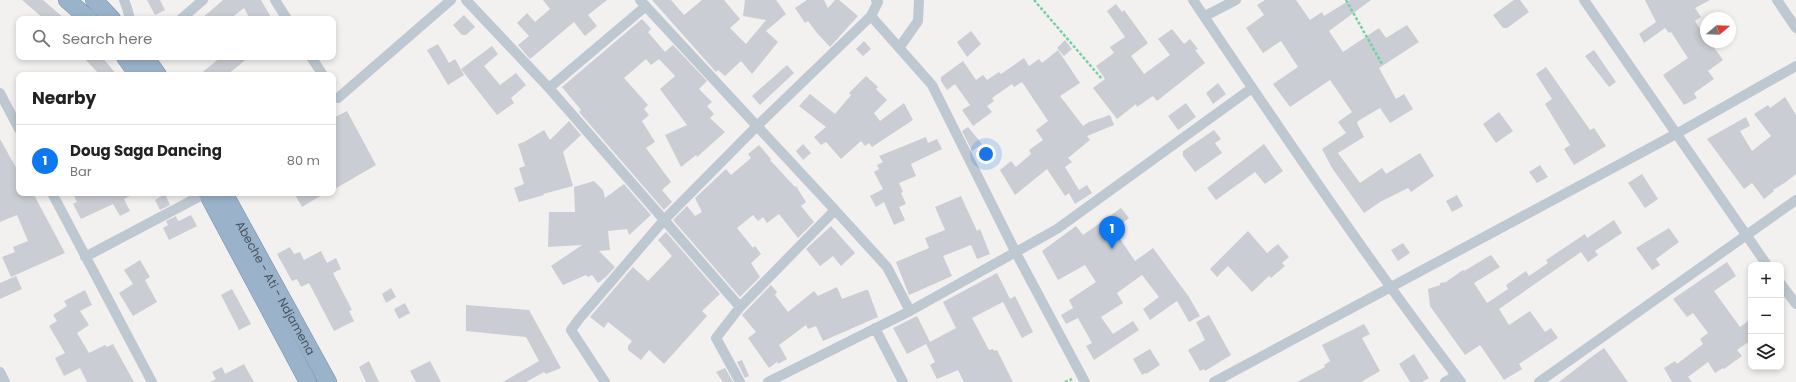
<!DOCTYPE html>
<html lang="en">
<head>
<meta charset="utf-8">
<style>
	body { margin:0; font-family:Poppins,sans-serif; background:#f6f6f6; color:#222 }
	.controls { position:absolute; right:12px; bottom:12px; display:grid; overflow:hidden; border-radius:8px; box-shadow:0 2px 6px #0003 }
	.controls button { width:36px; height:36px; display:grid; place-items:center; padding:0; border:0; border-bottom:1px solid #e0e0e0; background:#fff; color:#222; font:20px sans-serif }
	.compass { position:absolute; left:1700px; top:12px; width:36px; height:36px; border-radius:50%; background:#fff; box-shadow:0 2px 6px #0003; rotate:71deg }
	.you { position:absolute; left:986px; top:154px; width:14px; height:14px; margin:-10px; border:3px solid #fff; border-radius:50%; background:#1a73e8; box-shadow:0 0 0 6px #1a73e833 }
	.badge { display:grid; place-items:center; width:26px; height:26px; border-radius:50%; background:#0d78f0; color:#fff; font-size:13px; font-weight:700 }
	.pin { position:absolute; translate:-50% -33px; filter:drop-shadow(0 1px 2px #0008) }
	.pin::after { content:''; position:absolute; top:21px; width:14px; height:12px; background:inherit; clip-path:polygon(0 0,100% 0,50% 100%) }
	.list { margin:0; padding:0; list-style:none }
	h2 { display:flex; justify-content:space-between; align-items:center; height:52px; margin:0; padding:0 16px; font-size:17px }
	h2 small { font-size:13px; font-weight:400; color:#767676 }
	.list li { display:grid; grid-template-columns:26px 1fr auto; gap:12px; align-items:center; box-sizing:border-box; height:72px; padding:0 16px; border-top:1px solid #e0e0e0 }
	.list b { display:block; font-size:15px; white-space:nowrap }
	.list p { margin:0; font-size:13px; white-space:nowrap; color:#767676 }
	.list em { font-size:13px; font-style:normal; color:#767676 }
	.icon { flex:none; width:22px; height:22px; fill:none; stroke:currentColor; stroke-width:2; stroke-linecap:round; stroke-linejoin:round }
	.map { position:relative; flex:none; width:1796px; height:382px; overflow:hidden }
	.search { position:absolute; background:#fff; box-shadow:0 2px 6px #0003; left:16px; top:16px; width:320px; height:44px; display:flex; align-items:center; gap:10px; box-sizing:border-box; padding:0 14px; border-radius:8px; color:#767676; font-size:15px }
	.panel { position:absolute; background:#fff; box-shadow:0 2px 6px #0003; left:16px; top:72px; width:320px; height:124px; border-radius:8px }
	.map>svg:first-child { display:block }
	.building { fill:#cacdd3 }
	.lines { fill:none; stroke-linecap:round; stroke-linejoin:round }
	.trunk-casing { stroke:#7090ae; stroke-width:18 }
	.path { stroke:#72d3a0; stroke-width:2.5; stroke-dasharray:3 2; stroke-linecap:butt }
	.minor { stroke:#bdc8d0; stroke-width:10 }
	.trunk { stroke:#9ab3ca; stroke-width:17 }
	.labels { text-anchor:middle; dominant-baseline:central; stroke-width:3; stroke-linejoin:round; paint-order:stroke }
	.street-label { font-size:12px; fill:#47545f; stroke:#fff }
</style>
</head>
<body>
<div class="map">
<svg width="1796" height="382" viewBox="0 0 1796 382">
	<rect width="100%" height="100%" fill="#f3f0f0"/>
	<path class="building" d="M22,0H43L65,19H44Z
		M147,0H160L165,10L155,15Z
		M223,0H261L272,19H250L244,8L230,19H201Z
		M543,0H607L588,15L597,26L585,36L574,22L530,59L518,45L529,36L517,23L527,13L535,22L550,9Z
		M652,0H671L684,15L702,0H724L740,19L730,28L746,44L766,20L743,16L745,0H776L786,14L766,31L778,42L752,74L741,61L725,76L718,70L716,72Z
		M807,0H824L828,8L835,0H839L858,16L830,47L817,33L808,21L805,23L795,8Z
		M1265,0H1296L1310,20L1322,12L1324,16L1350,0H1371L1329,31L1343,52L1379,28L1386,38L1407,25L1419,42L1379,68L1396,99L1404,94L1413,109L1390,123L1380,108L1358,121L1357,123L1364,137L1338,153L1360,183L1382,168L1386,174L1420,153L1434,176L1411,192L1408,188L1380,202L1364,213L1332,168L1322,149L1346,133L1338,122L1352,112L1330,80L1290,107L1273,84L1298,67L1281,41L1263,53L1246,28L1264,15L1257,5Z
		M1514,0H1520L1529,12L1507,28H1503L1493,15Z
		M1645,0H1710L1695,8L1701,17L1695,21L1706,38V42H1710L1723,60L1708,71L1714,79L1694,93L1697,98L1684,105L1663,75L1688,58L1671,32L1669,33L1665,28L1644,43L1639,34L1656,22Z
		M1116,4L1122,12L1124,10L1148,43L1131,56L1144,74L1170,55L1158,39L1172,29L1184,44L1190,39L1198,49L1195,50L1205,63L1157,101L1153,96L1137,107L1136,104L1117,119L1093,88L1105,79L1096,66L1114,53L1110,47L1125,37L1107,11Z
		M464,15L475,27L466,35H462L453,25Z
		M642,19L651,29L648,32L665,52L673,45L707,81L699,89L712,102L707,106L714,114L710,118L725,132L697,157L696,155L681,167L665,135L687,125L660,89L675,76L659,59L651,65L646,59L624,78L648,105L644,109L649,115L642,121L655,142L646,148L671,182L662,190L672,202L664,210L579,112L581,110L562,87Z
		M971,31L981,44L967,57L957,42Z
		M1065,40L1072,49L1064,56L1057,48Z
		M864,41L871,49L863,56L856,49Z
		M438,44L449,63L455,59L464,75L448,85L427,50Z
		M492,46L498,54L484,66L500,85L516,73L526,85L511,98L514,103L497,115L461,69Z
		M1058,50L1080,83L1060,96L1083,126L1089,122L1110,115L1114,125L1087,136L1090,140L1068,158L1072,162L1065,167L1079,190L1087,185L1092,193L1075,204L1069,193L1065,196L1047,169L1015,195L1000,170L1011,161L1016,167L1031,154L1029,150L1043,140L1036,130L1048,121L1022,82L1014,87L1012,84L992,98L994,101L987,106L992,112L973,126L962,110L970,105L955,84L947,90L941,81V77L963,61L976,80L983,75L987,80L999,72L1001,74L1024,58L1029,66L1039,59L1042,63Z
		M1594,50L1616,82L1609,87L1585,56Z
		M83,57H102L117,75H100Z
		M221,57H249L227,75H199Z
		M787,65L794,73L760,105L752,96Z
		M1546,67L1590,130L1594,128L1606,146L1574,165L1564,149L1570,145L1545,104L1552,99L1536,74Z
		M866,76L878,87L876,89L887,100L874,113L880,121L904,103L913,120L872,147L869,143L865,146L861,141L841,159L826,142L821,145L814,137L826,127L799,106L810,94L835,114L851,95L849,93Z
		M1218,83L1226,94L1213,104L1206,93Z
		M1785,97L1796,115V174L1786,182L1773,190L1774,191L1764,199L1752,183L1744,189L1707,139L1746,117L1750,126L1740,131L1752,151L1771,136L1754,114L1768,105L1770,108Z
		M1186,103L1196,117L1178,130L1168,116Z
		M347,111L376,165L333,190V118Z
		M1499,112L1513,131L1496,143L1483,124Z
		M569,121L581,135L563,152L573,186L543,194L544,195L519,202L514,188L524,184L519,168L525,166L518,144L524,142L544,130L550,140Z
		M968,127L982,144L972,151L962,131Z
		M1214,130L1221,139L1215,143L1222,153L1195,172L1183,156V151Z
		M926,137L928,143L937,139L942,149L911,164L916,176L899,183L903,192L901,193L906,204L899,207L905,220L894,225L884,202L876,207L870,196L883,189L874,172L879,169L877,165L883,162L879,156Z
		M0,139L19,173V193H33L65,253L11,277L2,257L15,252L13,247L28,241L17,215L0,222Z
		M803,144L811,153L803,160L796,151Z
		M1264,144L1283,171L1265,184L1255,172L1216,200L1207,188Z
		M759,145L771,159L770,160L795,187L796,186L806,202L801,206L814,222L798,238L779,214L767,223L763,217L758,221L753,215L737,228L753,248L755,246L761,254L751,263L760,277L740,297L673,220L687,206L695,216L702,212L695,198L726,169L731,175L751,158L748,154Z
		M1540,165L1548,177L1537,183L1529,172Z
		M1642,174L1658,199L1645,208L1628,183Z
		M594,181L603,190L605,198L624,184L651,215L629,235L627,229L608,231L610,250L599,251L615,267L606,277L598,283L592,275L588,277L586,275L563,285L551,266L582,245L548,247L549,212H575L574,187Z
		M73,193H136L124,199L130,211L120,216L113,204L81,219L73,204L77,202Z
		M294,193H325L302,207Z
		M165,194L170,205L160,210L155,200Z
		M1457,195L1463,206L1452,212L1446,201Z
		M961,196L977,231L980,229L990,254L977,259L971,245L943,256L952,276L909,295L896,262L929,248L925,238L945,230L935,207Z
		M1121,208L1129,218L1114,230L1135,261L1153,248L1189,297L1200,316L1189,322L1177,301L1150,320L1143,309L1159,297L1142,275L1117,293L1123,303L1101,317L1113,334L1133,321L1139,330L1094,360L1086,346L1092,343L1078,318L1066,324L1061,315L1073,308L1069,300L1096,282L1085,265L1058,280L1042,251L1076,226L1083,235Z
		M191,215L197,226L169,240L163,228L168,225L166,221L176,216L178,221L181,220Z
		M1614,220L1622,233L1595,251L1598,255L1588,262L1581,252L1499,309L1509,325L1530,311L1545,332L1551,328L1558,338L1519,364L1522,369L1504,380L1480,345L1465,355L1430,306L1428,289L1440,285V283L1446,282L1463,270L1464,271L1491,255L1500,267L1474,283L1487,303L1508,289L1506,285L1526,271L1529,276L1548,263L1546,260L1585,234L1587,238Z
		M831,226L855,253L841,266L833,256L820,266L806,249Z
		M1669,228L1679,242L1656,259L1660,265L1652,270L1636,248Z
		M1248,231L1267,253L1278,244L1289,257L1282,263L1285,266L1271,278L1269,276L1252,292L1228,266L1217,277L1210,269Z
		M666,232L720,294L702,311L707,316L664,364L649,350L641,360L628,350V346L632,341L608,322L604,328L590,317L633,267L648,281L672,256L658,240Z
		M1403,243L1410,253L1398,261L1391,250Z
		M290,247L294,254L300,252L304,260L321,251L327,263L336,258L341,269L333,273L352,310L349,311L354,321L334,331L309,283L301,287L297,279L292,281L277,254Z
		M140,260L150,277L145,280L157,302L133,316L119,293L133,284L124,270Z
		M1727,262L1736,276L1714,291L1740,327L1751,319V340L1737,350L1742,356L1724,369L1723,368L1715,373L1708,362L1688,377L1692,382H1672L1664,368L1675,361L1677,364L1703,344L1700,339L1708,333L1693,313L1687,317L1673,299Z
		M997,273L1010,299L1015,296L1033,332L1022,338L1003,302L972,318L989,350L993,349L994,351L997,350L1013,382H964L958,370L937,379L930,365L935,362L926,344L907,354L893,328L917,316L930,342L956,328L943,302Z
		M16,276L22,289L0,299V283Z
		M771,285L777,292L775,295L788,312L814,291L818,296L837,287L842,299L866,290H868L878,317L823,341L816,326L808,329L806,325L779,345L787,359L778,364L777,362L769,368L748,338L756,332L742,315Z
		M391,288L396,297L386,303L382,294Z
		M232,289L251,324L239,330L221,295Z
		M85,290L92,305L80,311L89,325L77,333L89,353L105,345L107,347L113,344L134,382H87L80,368L64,376L55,358L65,353L49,326L57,321L53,315L67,306L64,301Z
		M405,303L410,313L399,319L394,309Z
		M466,305L529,310L561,368L546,374L544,372L526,382H503L539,361L526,337L466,331Z
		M1209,315L1231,355L1205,371L1204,369L1200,371L1188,350L1205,340L1196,322Z
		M1364,324L1370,334L1362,338L1380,371L1361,382H1297L1325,367L1324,365L1330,361L1322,345Z
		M1604,348L1628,382H1559L1590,358Z
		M1150,349L1160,365L1146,374L1145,373L1142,375L1133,359Z
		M1414,354L1429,378L1422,382H1410L1399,364Z
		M742,360L749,376L745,378L737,362Z
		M369,361L379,382H366L359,367Z
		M430,361L441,382H416L410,371Z
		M244,364L254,382H210L216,379L212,372L222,367L225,374Z
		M725,368L733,382H723L716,372Z"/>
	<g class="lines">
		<defs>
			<g id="trunk">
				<path d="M67,0L89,19"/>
				<path d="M94,0L112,19"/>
				<path d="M125,57L138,75"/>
				<path d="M145,57L158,75"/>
				<path d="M207,193L308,382"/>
				<path id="s1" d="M224,193L328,382"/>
			</g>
		</defs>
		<use href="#trunk" class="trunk-casing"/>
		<path class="path" d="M1034,0L1102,79
			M1346,0L1382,64
			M1065,382L1072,379"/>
		<path class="minor" d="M124,0L127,8L130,19
			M275,0L287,19
			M466,0L549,88L740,307L716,338L740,382
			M640,0L835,210
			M876,0L878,2L871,16L932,85L1016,253L1085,382
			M1193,0C1280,129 1366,258 1461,382
			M1584,0L1767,265
			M1777,0L1796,28
			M1205,16L1236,0
			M181,19L203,0
			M899,48L918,21L919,0
			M311,57L323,75
			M549,88L646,6
			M0,93L19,129
			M338,98L451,0
			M52,193L152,382
			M85,257L206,193
			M1781,284L1796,304
			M740,307L835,210L887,267L910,311
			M875,328L903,382
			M0,372L5,382
			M605,382L571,330L579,319L664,220L758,125L871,16
			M768,382L910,311L1057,229L1252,88
			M1214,382L1676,134L1796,66
			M1445,382L1456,376
			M1539,382L1796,200"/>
		<use href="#trunk" class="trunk"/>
	</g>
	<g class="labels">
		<g class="street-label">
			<text stroke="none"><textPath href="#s1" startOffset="108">Abeche - Ati - Ndjamena</textPath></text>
		</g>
	</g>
</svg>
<div class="controls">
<button>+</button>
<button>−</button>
<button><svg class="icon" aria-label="layers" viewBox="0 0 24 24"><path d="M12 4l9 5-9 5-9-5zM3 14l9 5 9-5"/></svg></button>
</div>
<svg class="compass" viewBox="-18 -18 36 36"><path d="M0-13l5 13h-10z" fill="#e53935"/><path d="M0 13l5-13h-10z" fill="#767676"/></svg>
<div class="you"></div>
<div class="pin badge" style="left:1112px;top:249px">1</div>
<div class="search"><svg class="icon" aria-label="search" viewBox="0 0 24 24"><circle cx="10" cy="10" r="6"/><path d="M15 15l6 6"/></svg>Search here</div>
<section class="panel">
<h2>Nearby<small></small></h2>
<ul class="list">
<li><span class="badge">1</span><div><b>Doug Saga Dancing</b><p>Bar</p></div><em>80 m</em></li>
</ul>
</section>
</div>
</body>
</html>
